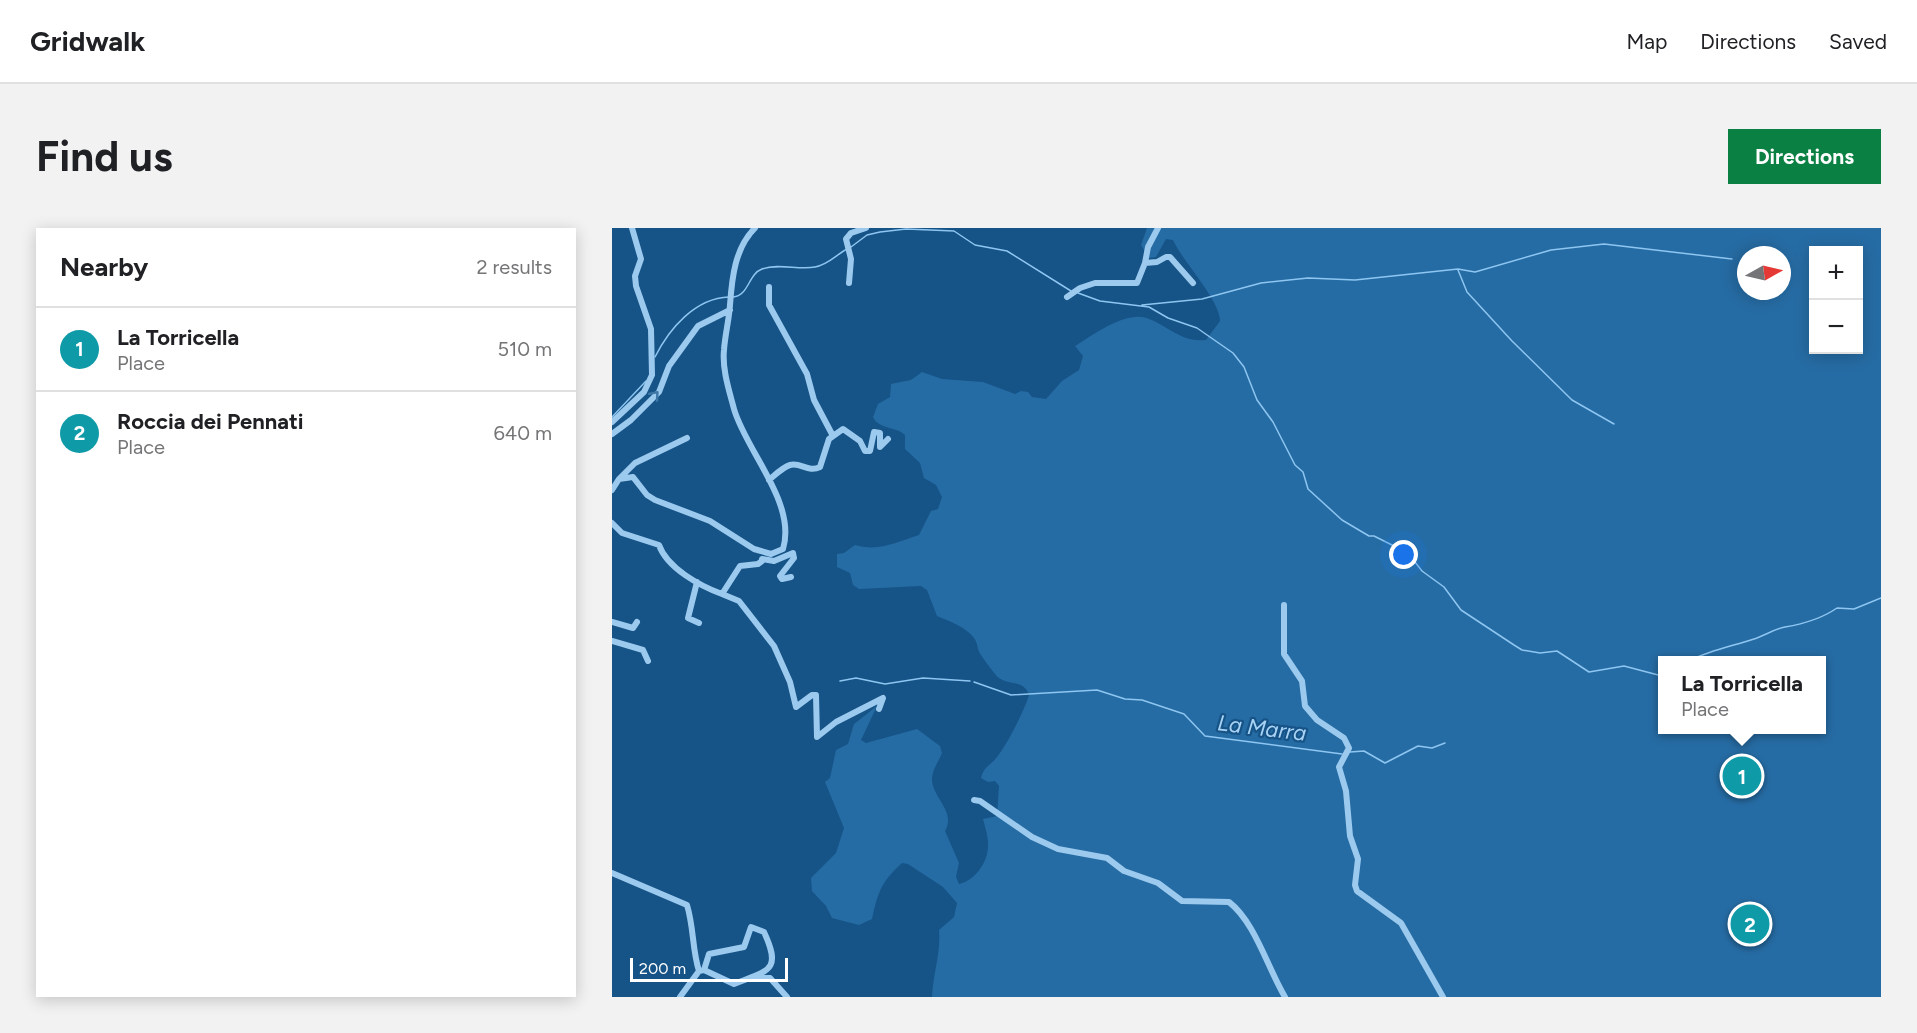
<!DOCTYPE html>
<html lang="en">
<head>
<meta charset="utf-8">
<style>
	body { margin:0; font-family:Figtree,sans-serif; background:#f2f2f2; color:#202124 }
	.controls { position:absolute; right:18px; top:18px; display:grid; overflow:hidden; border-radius:0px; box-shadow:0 3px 15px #0003 }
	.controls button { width:54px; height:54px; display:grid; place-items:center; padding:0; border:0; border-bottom:2px solid #e0e0e0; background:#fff; color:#202124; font:30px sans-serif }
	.compass { position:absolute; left:1125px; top:18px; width:54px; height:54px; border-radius:50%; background:#fff; box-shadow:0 3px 15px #0003; rotate:82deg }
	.scale { position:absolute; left:18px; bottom:15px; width:158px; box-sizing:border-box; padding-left:6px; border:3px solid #fff; border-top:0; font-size:16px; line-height:21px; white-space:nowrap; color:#fff; -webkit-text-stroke:4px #165387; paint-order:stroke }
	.you { position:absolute; left:792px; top:327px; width:21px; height:21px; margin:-15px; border:4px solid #fff; border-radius:50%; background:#1a73e8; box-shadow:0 0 0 9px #1a73e833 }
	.badge { display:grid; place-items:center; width:39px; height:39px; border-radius:50%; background:#0b8043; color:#fff; font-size:20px; font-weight:700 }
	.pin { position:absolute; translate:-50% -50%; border:3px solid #fff; box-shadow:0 2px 6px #0006 }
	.popup { position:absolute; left:1046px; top:428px; width:168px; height:78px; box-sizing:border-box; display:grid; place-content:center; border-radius:0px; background:#fff; filter:drop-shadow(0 2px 4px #0005); font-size:20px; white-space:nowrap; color:#757577 }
	.popup b { font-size:22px; color:#202124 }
	.popup::after { content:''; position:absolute; left:50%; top:100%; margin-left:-12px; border:12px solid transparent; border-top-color:#fff }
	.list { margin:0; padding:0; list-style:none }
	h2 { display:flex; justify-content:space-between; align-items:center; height:78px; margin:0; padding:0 24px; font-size:26px }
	h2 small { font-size:20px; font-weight:400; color:#757577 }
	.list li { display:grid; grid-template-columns:39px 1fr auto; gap:18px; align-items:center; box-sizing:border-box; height:84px; padding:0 24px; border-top:2px solid #e0e0e0 }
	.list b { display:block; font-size:22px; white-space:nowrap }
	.list p { margin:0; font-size:20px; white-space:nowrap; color:#757577 }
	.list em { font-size:20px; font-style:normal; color:#757577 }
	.map { position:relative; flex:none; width:1269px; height:769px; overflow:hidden; border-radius:0px }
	header { display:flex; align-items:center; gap:36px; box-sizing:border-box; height:84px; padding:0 30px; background:#fff; border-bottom:2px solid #e0e0e0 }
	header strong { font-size:28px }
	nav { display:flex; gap:33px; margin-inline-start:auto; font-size:21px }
	.intro { display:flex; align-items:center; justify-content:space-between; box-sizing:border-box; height:144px; padding:0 36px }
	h1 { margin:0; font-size:42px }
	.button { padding:15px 27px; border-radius:0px; background:#0b8043; color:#fff; font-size:21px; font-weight:700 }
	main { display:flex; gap:36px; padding:0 36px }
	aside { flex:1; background:#fff; border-radius:0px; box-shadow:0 3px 15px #0003 }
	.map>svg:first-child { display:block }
	.green { fill:#266ca4; fill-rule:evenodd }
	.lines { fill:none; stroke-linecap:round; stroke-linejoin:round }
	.stream { stroke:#8ec6f1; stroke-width:1.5 }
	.minor { stroke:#9ccaee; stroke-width:6 }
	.oneway { stroke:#3e77a6 }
	.labels { text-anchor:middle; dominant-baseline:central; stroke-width:4.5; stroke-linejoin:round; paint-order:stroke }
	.water-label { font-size:22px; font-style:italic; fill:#a8d3f5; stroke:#165387 }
</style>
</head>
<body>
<header>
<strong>Gridwalk</strong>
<nav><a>Map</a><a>Directions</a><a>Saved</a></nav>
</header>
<div class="intro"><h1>Find us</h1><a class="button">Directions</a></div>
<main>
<aside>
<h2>Nearby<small>2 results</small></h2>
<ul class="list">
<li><span class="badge" style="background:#0f9aa8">1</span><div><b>La Torricella</b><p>Place</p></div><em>510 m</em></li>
<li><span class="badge" style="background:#0f9aa8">2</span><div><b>Roccia dei Pennati</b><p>Place</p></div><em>640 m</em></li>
</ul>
</aside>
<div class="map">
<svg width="1269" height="769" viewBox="0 0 1269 769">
	<rect width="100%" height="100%" fill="#165387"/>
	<path class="green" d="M535,0H1269V769H320C321,746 329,725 327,702L342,689L345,675L331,659L296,636L290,635C269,654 266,664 260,691L247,697L220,690L214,678L200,663L199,650L224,625L232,600L213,554L218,550L224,522L236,516L242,496L265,478L249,512L254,515L305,501L328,518L330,525C326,535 320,541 320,553C322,571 344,584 333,603L347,635L344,649L347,656C364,652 377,633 376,615C376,608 373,599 371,591L385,588L387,558L383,553L376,554L369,550C372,538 378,538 385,529C395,517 413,481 417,467C412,450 392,459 383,446C378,440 373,433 369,427C365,422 366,415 362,410C354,399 337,393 325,388L315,362L309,358L247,361L241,357L238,345L225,339V326L232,325L243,317C266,324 285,314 307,307L319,283L326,281L330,269L324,257L312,250L308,235L293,221V207C284,198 267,202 261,189L266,176L278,169L279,156L299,152L310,144L330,151L371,154L403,166L409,163L416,164L420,169L434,171L450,153L467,142L471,128L463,118C481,107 502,91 523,89C546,86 564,116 594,112L608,93C608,72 571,34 561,12L554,11L544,29L537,30L529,17ZM1202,22H1246V122H1202ZM1134,27H1170V63H1134ZM1050,432H1210V502H1050Z"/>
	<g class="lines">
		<path class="stream" d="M239,19L255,7L268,4L294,1L342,3L363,17L395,23L459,63
			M846,42L855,64L900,113L960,172L1002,196
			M466,65L488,73L537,79L556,90L585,100L621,125L632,139L645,172L661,194L683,237L691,244L696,261L730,292L757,308H762L796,325L810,343L832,359L849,382L902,417L910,422L928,425L945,423L977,444L1012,438L1050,448
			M121,69C137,68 136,46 150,41C167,35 186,42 203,39C216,37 224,27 235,21
			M530,77L590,71L649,55L696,50L743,52L846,41L863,44L939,22L992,16L1120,31
			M43,129C57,101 83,70 117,69
			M0,189L34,153
			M1079,432C1099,422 1121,418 1142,411C1152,408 1162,401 1173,399C1191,396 1209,391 1225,380L1242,381L1269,370
			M228,453L244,450L273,456L311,450L358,453
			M362,454L399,467L485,462L513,471L530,472L572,486L593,508L730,526
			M738,524L752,523L773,535L806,518L820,520L833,515"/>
		<path class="minor" d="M533,35L536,19L546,0
			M237,55L239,31L234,11L239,5L254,0
			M157,59V77L195,146L202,172L221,208
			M455,69L468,60L483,55H525L533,35L545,34L554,29H558L581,55
			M0,194L32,164L40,147L39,101L24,58L23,48L29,31L20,0
			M0,206L19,192L47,164L57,138L86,98L118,82
			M7,251L23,235L75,210
			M157,252C163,247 171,239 178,237C189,234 196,245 208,239L217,211L231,201L248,213L253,223H258L262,204L268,205V219L276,211
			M0,262L7,251L21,249L35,267L43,272L98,293L142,321L159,326L171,321C185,275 134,223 122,181C117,162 110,141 112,122C113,107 117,92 118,77C120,49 123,20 143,0
			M0,295L10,305L47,317C55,340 88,358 110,366L128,338L146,336L150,333
			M150,331L162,333L181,325L182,330L168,348L170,351L179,349
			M85,354L76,390L87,395
			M110,366L127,373L162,418L178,454L184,479L200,467H204L205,509L224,494L271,470L267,481
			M672,377V426L690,453L693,478L705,492L732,510L737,520L727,539L734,563L738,608L746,631L743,657L745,663L789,695L831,769
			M0,394L21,400L25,394
			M0,413L31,422L36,433
			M362,572L368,573L420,609L446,621L495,630L512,643L546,655L570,673L617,674C643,694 656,741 673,769
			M0,645L75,677C82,700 80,721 87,743
			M145,748L158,750L175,769
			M68,769L87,743L92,742L122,756C157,742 170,743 152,704L139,699L132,719L97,726L92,742"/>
	</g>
	<defs><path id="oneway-chevron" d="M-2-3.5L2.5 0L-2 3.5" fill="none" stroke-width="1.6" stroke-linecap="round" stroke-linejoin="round" transform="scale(1.5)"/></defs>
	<use class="oneway" href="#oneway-chevron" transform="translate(43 167) rotate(-49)"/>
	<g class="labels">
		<g class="water-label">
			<text transform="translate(650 500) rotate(7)">La Marra</text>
		</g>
	</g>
</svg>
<div class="controls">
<button>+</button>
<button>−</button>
</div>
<svg class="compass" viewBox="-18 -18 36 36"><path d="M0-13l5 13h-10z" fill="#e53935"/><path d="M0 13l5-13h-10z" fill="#757577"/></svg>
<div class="scale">200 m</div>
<div class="you"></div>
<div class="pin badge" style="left:1130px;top:548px;background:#0f9aa8">1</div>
<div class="popup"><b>La Torricella</b>Place</div>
<div class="pin badge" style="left:1138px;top:696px;background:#0f9aa8">2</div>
</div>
</main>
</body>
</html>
